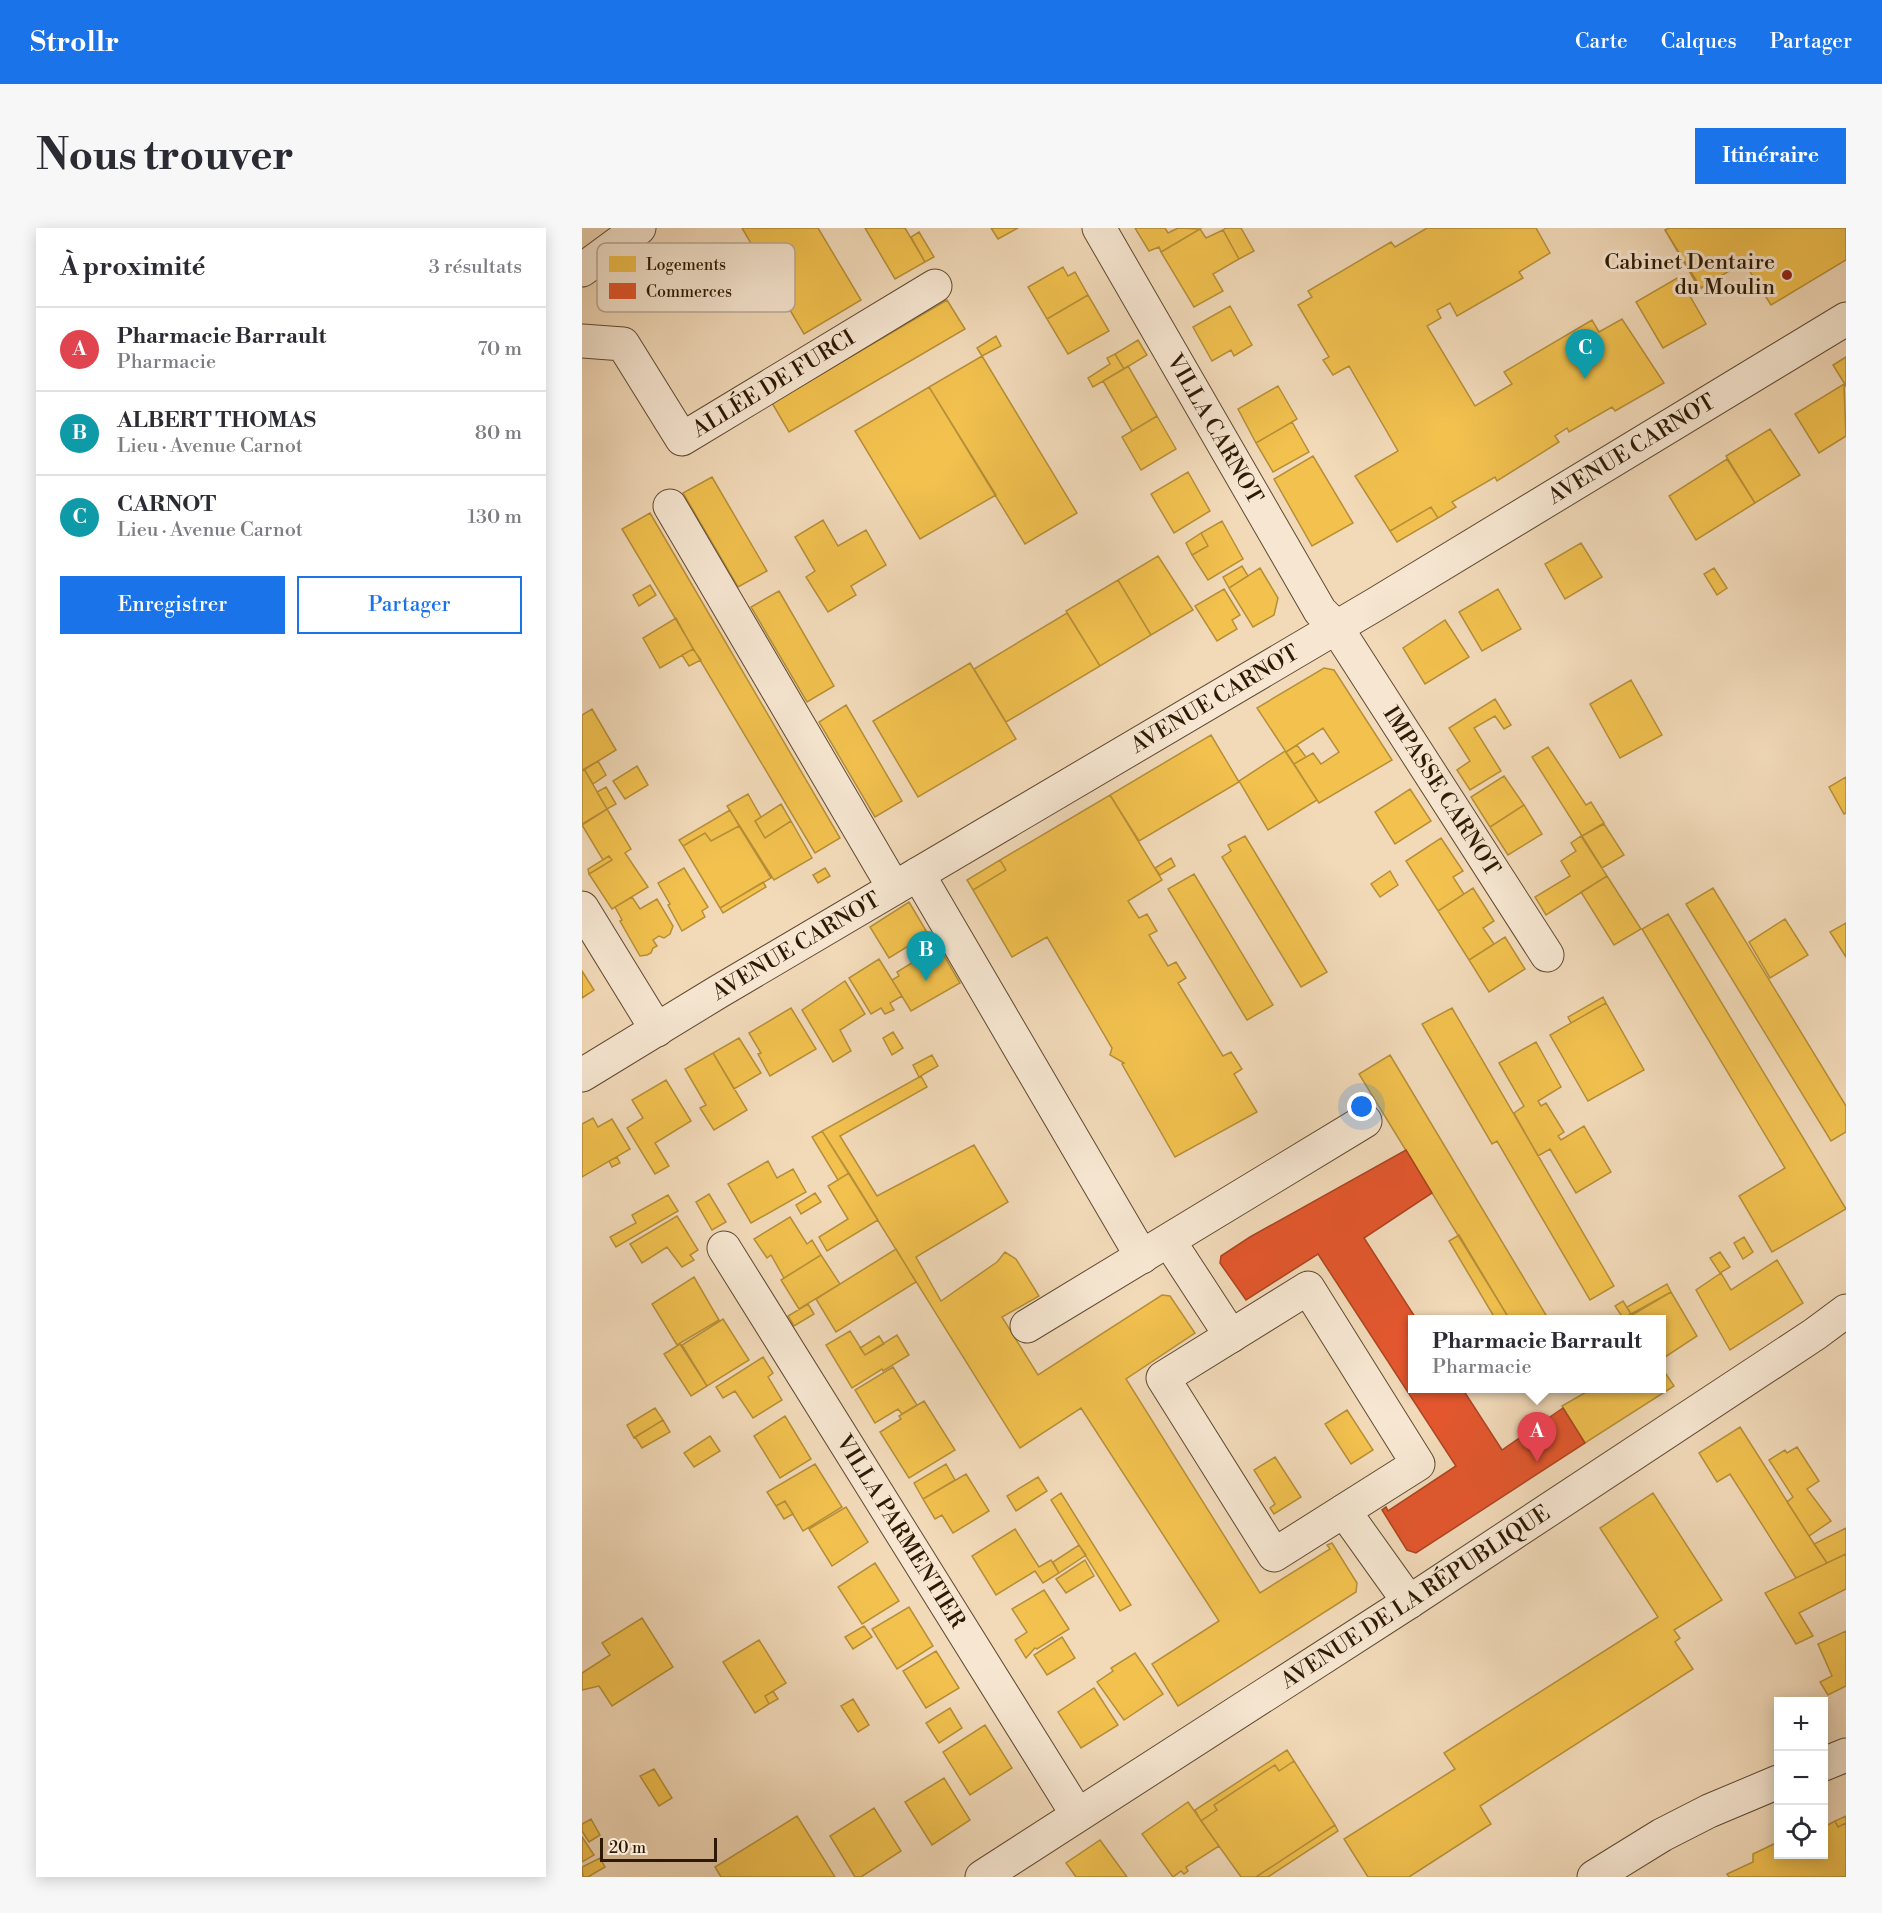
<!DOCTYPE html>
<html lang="fr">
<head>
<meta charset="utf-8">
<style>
	body { margin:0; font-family:"Libre Bodoni",serif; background:#f7f7f7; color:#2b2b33 }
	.controls { position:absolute; right:18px; bottom:18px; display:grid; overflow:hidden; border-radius:0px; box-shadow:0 3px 15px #0003 }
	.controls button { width:54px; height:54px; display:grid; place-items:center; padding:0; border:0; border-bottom:2px solid #e1e1e2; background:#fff; color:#2b2b33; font:30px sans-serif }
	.scale { position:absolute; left:18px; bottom:15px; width:117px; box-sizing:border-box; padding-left:6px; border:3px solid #2e1a03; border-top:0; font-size:16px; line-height:21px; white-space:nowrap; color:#2e1a03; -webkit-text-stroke:4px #f7e7d2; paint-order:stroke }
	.you { position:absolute; left:780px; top:879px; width:21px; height:21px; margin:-15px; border:4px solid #fff; border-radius:50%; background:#1a73e8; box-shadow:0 0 0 9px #1a73e833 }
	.badge { display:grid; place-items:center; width:39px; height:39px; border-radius:50%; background:#1a73e8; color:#fff; font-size:20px; font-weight:700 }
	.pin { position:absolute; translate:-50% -50px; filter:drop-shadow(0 2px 3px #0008) }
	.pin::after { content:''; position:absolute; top:32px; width:21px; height:18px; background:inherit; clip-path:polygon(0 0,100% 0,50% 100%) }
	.popup { position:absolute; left:826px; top:1087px; width:258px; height:78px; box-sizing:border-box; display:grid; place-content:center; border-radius:0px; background:#fff; filter:drop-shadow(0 2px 4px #0005); font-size:20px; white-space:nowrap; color:#7c7c81 }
	.popup b { font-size:22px; color:#2b2b33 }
	.popup::after { content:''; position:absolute; left:50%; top:100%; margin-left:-12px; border:12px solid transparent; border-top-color:#fff }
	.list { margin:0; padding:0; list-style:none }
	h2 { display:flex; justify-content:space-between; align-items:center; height:78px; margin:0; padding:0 24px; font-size:26px }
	h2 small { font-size:20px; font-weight:400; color:#7c7c81 }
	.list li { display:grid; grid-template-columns:39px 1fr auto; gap:18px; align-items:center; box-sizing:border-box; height:84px; padding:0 24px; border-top:2px solid #e1e1e2 }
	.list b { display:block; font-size:22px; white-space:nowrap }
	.list p { margin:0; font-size:20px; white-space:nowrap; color:#7c7c81 }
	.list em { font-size:20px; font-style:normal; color:#7c7c81 }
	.actions { display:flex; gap:12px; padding:18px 24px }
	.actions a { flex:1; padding:14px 0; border:2px solid #1a73e8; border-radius:0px; text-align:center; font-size:21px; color:#1a73e8 }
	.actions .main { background:#1a73e8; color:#fff }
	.icon { flex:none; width:33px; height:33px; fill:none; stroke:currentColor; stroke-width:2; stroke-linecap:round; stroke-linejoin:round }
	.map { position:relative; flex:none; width:1264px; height:1649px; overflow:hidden; border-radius:0px }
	header { display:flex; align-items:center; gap:36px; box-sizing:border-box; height:84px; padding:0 30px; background:#1a73e8; color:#fff }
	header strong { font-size:28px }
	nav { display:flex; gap:33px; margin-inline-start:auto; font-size:21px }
	.intro { display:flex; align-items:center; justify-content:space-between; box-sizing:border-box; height:144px; padding:0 36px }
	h1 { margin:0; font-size:42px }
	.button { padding:15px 27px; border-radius:0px; background:#1a73e8; color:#fff; font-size:21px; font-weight:700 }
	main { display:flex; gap:36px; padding:0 36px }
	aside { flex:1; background:#fff; border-radius:0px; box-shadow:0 3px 15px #0003 }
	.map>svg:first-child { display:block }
	.homes { fill:#f2c14e; stroke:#b78f38; stroke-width:1.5 }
	.shops { fill:#e4572e; stroke:#ad4521; stroke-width:1.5 }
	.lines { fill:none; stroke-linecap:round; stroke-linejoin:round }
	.minor-casing { stroke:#5f4a30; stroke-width:35 }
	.minor { stroke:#f7e7d2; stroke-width:33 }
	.poi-dot { fill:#8f2418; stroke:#f7e7d2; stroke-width:2 }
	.labels { text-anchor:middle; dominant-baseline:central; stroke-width:6; stroke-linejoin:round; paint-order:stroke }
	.poi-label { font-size:22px; fill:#2e1a03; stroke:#f7e7d2; text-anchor:end }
	.street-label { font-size:22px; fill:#2e1a03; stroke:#f7e7d2 }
	.key { fill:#f7e7d2; stroke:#bbaa94; stroke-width:1.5 }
	.key-label { font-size:16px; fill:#2e1a03 }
</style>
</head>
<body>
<header>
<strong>Strollr</strong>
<nav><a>Carte</a><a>Calques</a><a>Partager</a></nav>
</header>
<div class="intro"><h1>Nous trouver</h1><a class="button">Itinéraire</a></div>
<main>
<aside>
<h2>À proximité<small>3 résultats</small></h2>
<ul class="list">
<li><span class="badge" style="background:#e0444e">A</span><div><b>Pharmacie Barrault</b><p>Pharmacie</p></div><em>70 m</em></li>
<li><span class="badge" style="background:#0f9aa8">B</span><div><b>ALBERT THOMAS</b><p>Lieu · Avenue Carnot</p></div><em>80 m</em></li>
<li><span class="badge" style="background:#0f9aa8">C</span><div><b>CARNOT</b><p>Lieu · Avenue Carnot</p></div><em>130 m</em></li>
</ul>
<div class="actions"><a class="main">Enregistrer</a><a>Partager</a></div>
</aside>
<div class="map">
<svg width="1264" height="1649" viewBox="0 0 1264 1649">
	<rect width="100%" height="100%" fill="#f2dab9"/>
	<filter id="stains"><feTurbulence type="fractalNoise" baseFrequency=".00333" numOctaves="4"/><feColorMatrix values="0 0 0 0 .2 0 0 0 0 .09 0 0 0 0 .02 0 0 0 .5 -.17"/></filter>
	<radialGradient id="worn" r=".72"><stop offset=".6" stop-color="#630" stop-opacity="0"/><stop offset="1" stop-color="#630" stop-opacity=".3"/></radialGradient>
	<path class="homes" d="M160,0H236L279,72L222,106Z
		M283,0H323L343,34L313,51Z
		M409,0H436L416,11Z
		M553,0H583L586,5L596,0L618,1L579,24L577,19L567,23Z
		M644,0H659L672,23L657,31L641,2Z
		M845,0H954L968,25L937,44L941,50L875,88L868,75L855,82L859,90L845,98L893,178L930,156L922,144L1010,92L1017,104L1040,91L1082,155L1033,183L1030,179L987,204L985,200L973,208L977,214L915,253L913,249L870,274L874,279L856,290L849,279L808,303L773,248L816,223L767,138L751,147L741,132L747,129L716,77L730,69L726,63L809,14L813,19Z
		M1087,0H1264V32L1189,77L1162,34L1119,60L1083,2Z
		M618,1L624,10L641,2L657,31L631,46L641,63L612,79L579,24Z
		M1083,2L1119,60H1117Z
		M337,4L352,29L343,34L329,9Z
		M481,39L486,48L493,44L506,67L465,91L446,59Z
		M1097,49L1124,96L1081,120L1054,74Z
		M506,67L527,103L486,126L465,91Z
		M365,72L383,101L207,204L190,175Z
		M648,78L670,117L652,128L649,122L630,133L611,99Z
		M414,108L419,118L400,128L395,120Z
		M556,112L565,127L542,141L533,126Z
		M533,126L542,141L511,159L506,150L528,136L525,130Z
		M400,128L495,285L443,316L347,159Z
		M1264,129V158L1251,137Z
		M546,138L575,188L550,203L521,153Z
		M1262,156L1264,208L1237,225L1213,186Z
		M696,158L715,191L674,215L656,181Z
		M347,159L414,267L338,311L273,203Z
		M575,188L594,221L559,242L540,209Z
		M710,194L727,224L691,244L674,215Z
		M1188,201L1218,247L1173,275L1144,228Z
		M731,228L771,295L730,318L692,251Z
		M1145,231L1173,275L1114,312L1087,268Z
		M606,244L628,283L592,305L569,266Z
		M130,249L185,343L156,359L101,265Z
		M849,279L856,290L815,314L808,303Z
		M68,285L258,610L233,625L40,301Z
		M241,292L256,318L284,302L304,337L269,358L274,367L246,384L224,349L233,343L213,309Z
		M640,293L661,331L626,352L610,327L626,318L619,305Z
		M619,305L626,318L610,327L604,315Z
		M999,315L1020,349L983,371L963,336Z
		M576,328L611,382L569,407L536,352Z
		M660,338L666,348L647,360L641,349Z
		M678,340L696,370L692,387L671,399L647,360Z
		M1132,340L1145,360L1135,367L1122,346Z
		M536,352L569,407L518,438L484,383Z
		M68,357L74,367L57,378L51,367Z
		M642,361L658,387L650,392L655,401L635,413L613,378Z
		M916,361L939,401L900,423L877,384Z
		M197,363L252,458L225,474L169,379Z
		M485,385L518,438L424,494L392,441Z
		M94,390L111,421L78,440L61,410Z
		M863,392L887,429L843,456L821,420Z
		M111,421L119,432L107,438L100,427Z
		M388,435L434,511L336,569L291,493Z
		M742,440L752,442L810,532L737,575L712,536L731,525L739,536L757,524L741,500L704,524L675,480Z
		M1049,452L1080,507L1038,530L1008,476Z
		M913,471L929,497L922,501L913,488L892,500L919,543L888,562L875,542L888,533L867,500Z
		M264,477L320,573L293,589L237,494Z
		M10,481L34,522L0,543V487Z
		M629,507L657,554L557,613L528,567Z
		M715,517L724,529L712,536L704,524Z
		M966,519L1004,577L1009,574L1022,595L1000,608L950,529Z
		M703,523L735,572L686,602L657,553Z
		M16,533L24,547L11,556L2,541Z
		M55,538L66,557L43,571L31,553Z
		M2,541L25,581L0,596V543Z
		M922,548L942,577L908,599L889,569Z
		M1264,549V585L1262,586L1247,559Z
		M24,559L34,576L25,581L15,564Z
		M828,561L849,593L813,616L793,584Z
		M166,566L179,589L173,593L183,610L209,593L230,630L192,652L145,578Z
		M528,567L580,652L546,673L557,690L565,686L575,703L567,707L586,738L594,734L604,750L596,755L641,828L649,824L660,841L652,846L675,884L593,929L540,836L542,835L528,827L530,820L465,709L430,729L391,662L424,642L418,632Z
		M199,576L209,593L183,610L173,593Z
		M942,577L960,606L926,627L908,599Z
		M25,581L49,621L43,625L66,659L30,681L7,646L30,632L27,628L21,632L0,597Z
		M148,582L157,598L129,613L123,605L101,618L97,612Z
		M1022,596L1042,627L1020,640L1000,608Z
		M157,598L189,650L138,680L101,618L123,605L129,613Z
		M663,608L745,744L719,759L640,629L649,623L646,617Z
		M999,608L1025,648L964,687L953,669L988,648L979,633L994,623L989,615Z
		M859,610L881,643L871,649L882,666L856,683L824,633Z
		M27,628L30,632L7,646L6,641Z
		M589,630L593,638L578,647L573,640Z
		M418,632L424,642L391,662L385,652Z
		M102,640L126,679L120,683L123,689L100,703L86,677L88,676L76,655Z
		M243,640L248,648L236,655L231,647Z
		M808,643L816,657L798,669L789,656Z
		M612,646L691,777L665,792L586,661Z
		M1025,648L1059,701L1032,717L999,664Z
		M181,654L184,659L141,685L138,680Z
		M891,660L912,693L901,700L912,716L887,732L856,683Z
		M1131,660L1264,878V904L1249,913L1104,676Z
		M50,669L58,681L75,671L91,698L88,706L82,710L77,708L71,712L75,718L71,720L69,725L65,727L58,728L38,693L40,692L33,679Z
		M327,674L346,706L307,730L288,699Z
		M1086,686L1264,981L1190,1024L1157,968L1203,940L1060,701Z
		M1203,691L1226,727L1188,750L1167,714Z
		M1264,695V729L1248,704Z
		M923,709L943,741L907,764L887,732Z
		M360,724L378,755L329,783L310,752L317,748L315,744L336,731L339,736Z
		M297,731L320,768L308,775L312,782L303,786L299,780L289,786L267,750Z
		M0,743L12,762L0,770Z
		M263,753L283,786L258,802L269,823L251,834L220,782Z
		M1021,769L1024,775L989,795L986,789Z
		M1024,775L1062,842L1006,873L968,807Z
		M209,780L234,821L188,848L176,826L179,825L167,805Z
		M870,780L1032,1058L1008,1072L915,913L910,916L840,796Z
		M311,804L321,820L310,827L301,810Z
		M157,810L179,845L152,861L131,825Z
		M954,814L979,859L956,873L959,878L964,875L982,904L976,908L979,912L1002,898L1029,944L994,965L968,921L956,928L932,885L942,878L917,835Z
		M131,825L165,882L132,902L118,880L124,877L103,841Z
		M350,827L356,838L337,849L331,837Z
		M808,827L967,1092H928L777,846Z
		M339,848L345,859L258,908L295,968L392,917L426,974L334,1029L359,1073L415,1034L423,1024L434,1031L457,1068L420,1089L456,1147L580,1067L588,1068L613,1105L544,1151L678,1365L748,1321L745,1317L750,1315L775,1355L774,1364L596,1478L570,1436L637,1393L499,1180L438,1220L240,903Z
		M84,852L109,893L73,915L87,938L73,946L45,900L61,890L50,872Z
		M11,890L16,899L30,891L48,921L0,949V896Z
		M240,903L267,945L256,952L230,909Z
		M35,929L38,935L30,939L27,933Z
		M186,933L195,950L211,941L224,964L169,995L146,956Z
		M267,945L296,992L245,1023L237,1009L266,991L246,958Z
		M233,965L239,974L219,986L214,977Z
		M127,966L144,994L130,1002L114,974Z
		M86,967L96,983L34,1019L28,1009L54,995L50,987Z
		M95,988L116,1022L108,1027L112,1032L100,1039L85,1019L60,1035L48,1016Z
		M208,989L225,1016L230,1012L239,1027L202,1050L189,1027L185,1030L172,1011Z
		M877,1007L928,1092H914L867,1013Z
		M1162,1009L1171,1024L1161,1031L1152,1015Z
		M314,1021L334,1054L254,1104L234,1071Z
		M1138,1024L1148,1039L1138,1045L1128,1030Z
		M239,1027L258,1056L217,1081L199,1052Z
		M1195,1032L1221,1075L1148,1122L1114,1062L1139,1045L1149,1062Z
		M112,1049L137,1092L95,1117L70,1076Z
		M1085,1056L1089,1064L1049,1086L1045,1079Z
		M1089,1064L1115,1108L1080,1131V1092H1052L1050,1087Z
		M1041,1073L1049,1086L1041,1090L1033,1078Z
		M226,1076L232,1086L212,1098L206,1088Z
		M141,1091L167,1132L125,1158L100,1117Z
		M268,1103L283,1127L315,1107L327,1127L301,1143L300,1141L270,1160L244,1117Z
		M297,1108L302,1116L283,1127L278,1120Z
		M98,1116L125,1158L109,1168L82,1126Z
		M181,1129L191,1145L186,1149L200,1172L171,1190L153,1163L141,1170L134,1159Z
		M311,1139L335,1177L320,1186L316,1181L293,1195L273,1162Z
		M1080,1140L1092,1158L1003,1215L980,1178L1011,1160H1080Z
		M342,1173L373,1222L327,1250L298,1204L319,1191L317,1188Z
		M73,1180L81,1192L52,1210L45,1197Z
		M765,1182L791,1222L769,1236L743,1196Z
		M203,1188L229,1231L198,1250L172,1208Z
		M81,1192L88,1204L60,1220L53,1209Z
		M1158,1199L1227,1308L1245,1335L1214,1350L1148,1246L1135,1254L1117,1225Z
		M128,1208L138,1223L112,1239L102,1225Z
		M1215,1219L1237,1253L1225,1261L1249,1293L1227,1308L1205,1274L1211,1269L1187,1232L1203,1222L1205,1225Z
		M693,1229L719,1269L692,1286L688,1280L693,1276L672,1242Z
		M233,1236L260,1279L221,1303L203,1273L194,1278L185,1264Z
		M364,1236L373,1252L341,1271L332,1255Z
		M384,1246L407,1283L371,1305L360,1287L353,1291L341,1271Z
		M456,1249L465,1263L434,1283L425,1268Z
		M479,1265L549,1377L538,1383L469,1272Z
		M1071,1265L1140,1372L1092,1402L1098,1410L1093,1414L1111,1441L898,1578L909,1596L827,1649H786L762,1611L873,1541L862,1525L1076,1389L1018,1300Z
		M203,1273L211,1286L202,1291L194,1278Z
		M264,1279L286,1314L250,1338L227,1301Z
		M1264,1300V1326L1245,1335L1232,1316Z
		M433,1301L457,1339L469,1332L477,1345L461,1355L453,1343L414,1367L390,1328Z
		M497,1317L504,1327L477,1345L471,1334Z
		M1264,1326V1361L1217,1385L1231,1408L1214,1416L1183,1365Z
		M503,1332L512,1348L484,1365L474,1351Z
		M293,1335L317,1373L280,1396L256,1359Z
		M462,1362L487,1401L455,1421L453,1420L444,1430L433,1412L445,1404L430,1381Z
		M327,1379L351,1418L315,1441L290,1401Z
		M60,1390L91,1439L30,1478L17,1458L0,1462V1445L28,1427L20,1415Z
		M282,1398L290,1409L271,1421L263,1409Z
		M1264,1403V1458L1246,1467L1238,1454L1250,1448L1236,1416Z
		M480,1409L493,1430L465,1447L452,1427Z
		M177,1412L204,1455L183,1468L187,1476L173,1485L141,1434Z
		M354,1423L377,1460L344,1480L321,1443Z
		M553,1425L581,1466L542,1492L515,1454L531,1443L529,1440Z
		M512,1460L536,1497L499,1520L476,1484Z
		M191,1463L196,1471L187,1476L183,1468Z
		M271,1471L287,1497L276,1504L259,1478Z
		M368,1480L380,1500L357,1515L344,1495Z
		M403,1497L430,1540L388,1567L361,1524Z
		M705,1522L712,1533L697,1543L693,1537L682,1544L632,1577L635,1582L619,1593L613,1582Z
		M712,1533L753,1597L674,1649H659L619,1593L635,1582L632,1577L682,1544L693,1537L697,1543Z
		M72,1541L90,1570L77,1578L58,1548Z
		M362,1550L388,1592L350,1617L323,1574Z
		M606,1574L637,1618L604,1639L606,1643L602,1646L599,1643L591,1649L560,1606Z
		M292,1580L319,1623L279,1649H273L248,1608Z
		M215,1588L253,1649H139L133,1639Z
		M1264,1588V1595L1256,1599L1253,1593Z
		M9,1591L18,1607L7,1614L0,1603V1596Z
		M1253,1593L1256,1599L1264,1595V1649H1147L1145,1646L1171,1634V1626L1196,1614V1626H1242V1599Z
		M753,1597L756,1603L686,1649H674Z
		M0,1609L12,1627L0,1634Z
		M518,1612L545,1649H494L484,1635Z
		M18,1630L23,1639L6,1649H1L0,1639Z"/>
	<path class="shops" d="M824,922L850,965L782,1010L835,1092H830V1160H880L920,1222L981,1180L1003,1215L834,1325L825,1322L800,1282L804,1279L806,1283L874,1238L736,1026L664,1072L638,1035L639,1028L668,1009Z"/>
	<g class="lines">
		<defs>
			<g id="minor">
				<path id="s1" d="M517,0L738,383L754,399L965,727"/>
				<path d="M0,42L57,0"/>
				<path id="s2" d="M0,113L41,116L100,211L353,58"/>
				<path d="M88,278L312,660"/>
				<path d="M336,646L560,1029"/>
				<path d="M0,680L75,802"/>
				<path id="s3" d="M0,847L136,764L794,376L1264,91"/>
				<path d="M587,1013L649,1108"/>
				<path id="s4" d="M142,1020L495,1586"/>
				<path d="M726,1060L836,1236L692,1327L581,1150Z"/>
				<path d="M445,1098L783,893"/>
				<path d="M762,1283L827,1374"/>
				<path d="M1242,1536L1264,1527"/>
				<path id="s5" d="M400,1649L827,1374L1233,1106L1264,1083"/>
				<path d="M1012,1649L1080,1607L1127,1583L1196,1554"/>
			</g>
		</defs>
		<use href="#minor" class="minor-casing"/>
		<use href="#minor" class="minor"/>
	</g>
	<circle class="poi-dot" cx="1205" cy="47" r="6"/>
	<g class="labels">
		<g class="poi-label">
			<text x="1193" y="34">Cabinet Dentaire<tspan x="1193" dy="25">du Moulin</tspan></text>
		</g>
		<g class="street-label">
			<text stroke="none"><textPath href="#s2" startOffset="260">ALLÉE DE FURCI</textPath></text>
			<text stroke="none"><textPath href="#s1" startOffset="232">VILLA CARNOT</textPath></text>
			<text stroke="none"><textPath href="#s3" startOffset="1222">AVENUE CARNOT</textPath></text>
			<text stroke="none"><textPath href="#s3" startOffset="736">AVENUE CARNOT</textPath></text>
			<text stroke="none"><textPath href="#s1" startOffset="660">IMPASSE CARNOT</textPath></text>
			<text stroke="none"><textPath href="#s3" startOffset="250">AVENUE CARNOT</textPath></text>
			<text stroke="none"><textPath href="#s4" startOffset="334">VILLA PARMENTIER</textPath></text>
			<text stroke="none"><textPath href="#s5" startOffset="516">AVENUE DE LA RÉPUBLIQUE</textPath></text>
		</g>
	</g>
	<rect x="15" y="15" width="198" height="69" rx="9" class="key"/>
	<rect x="27" y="28" width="27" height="16" fill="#f2c14e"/>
	<rect x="27" y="55" width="27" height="16" fill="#e4572e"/>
	<g class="key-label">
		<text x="64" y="42">Logements</text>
		<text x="64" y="69">Commerces</text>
	</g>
	<rect width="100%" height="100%" filter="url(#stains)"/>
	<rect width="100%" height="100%" fill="url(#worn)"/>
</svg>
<div class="controls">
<button>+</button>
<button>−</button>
<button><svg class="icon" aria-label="locate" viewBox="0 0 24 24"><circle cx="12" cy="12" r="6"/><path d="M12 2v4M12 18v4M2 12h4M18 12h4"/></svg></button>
</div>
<div class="scale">20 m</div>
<div class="you"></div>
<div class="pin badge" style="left:955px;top:1234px;background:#e0444e">A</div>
<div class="popup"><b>Pharmacie Barrault</b>Pharmacie</div>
<div class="pin badge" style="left:344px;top:753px;background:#0f9aa8">B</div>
<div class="pin badge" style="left:1003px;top:151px;background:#0f9aa8">C</div>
</div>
</main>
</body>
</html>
